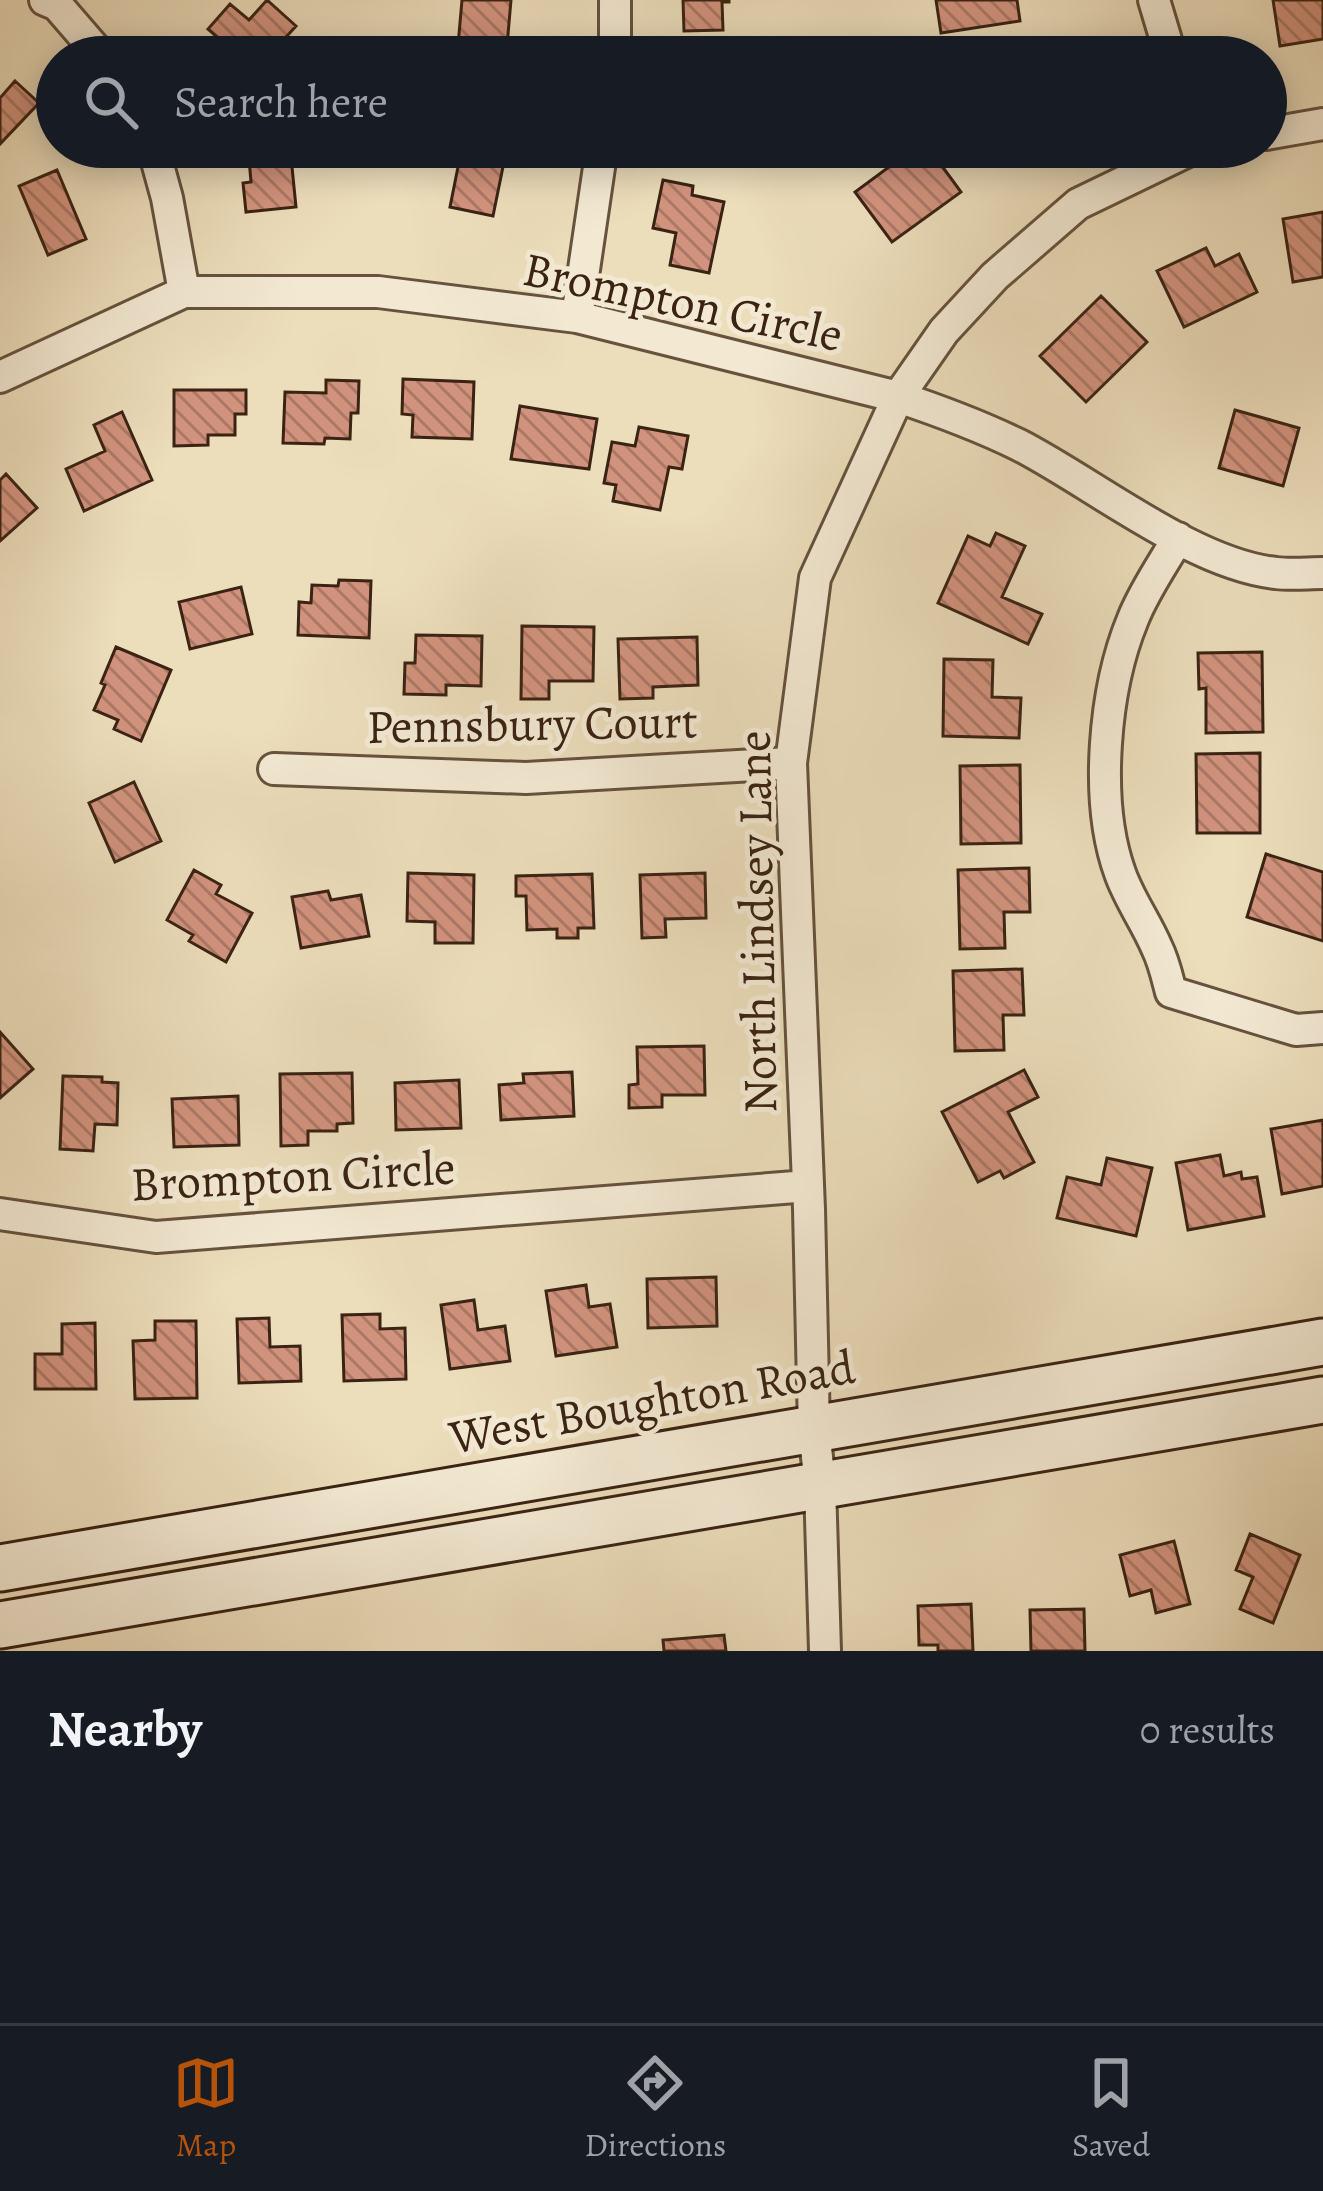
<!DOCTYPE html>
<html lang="en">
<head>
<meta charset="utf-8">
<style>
	body { margin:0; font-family:Alegreya,serif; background:#20242c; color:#f1f3f6 }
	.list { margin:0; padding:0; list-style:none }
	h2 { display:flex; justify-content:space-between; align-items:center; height:156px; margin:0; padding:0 48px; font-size:51px }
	h2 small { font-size:39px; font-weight:400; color:#9ea1a6 }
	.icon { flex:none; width:66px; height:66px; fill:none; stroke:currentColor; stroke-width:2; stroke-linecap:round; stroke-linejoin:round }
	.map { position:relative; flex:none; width:1323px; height:1651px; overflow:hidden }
	.search { position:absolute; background:#171b24; box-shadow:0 6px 30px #0003; left:36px; right:36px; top:36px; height:132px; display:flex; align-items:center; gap:30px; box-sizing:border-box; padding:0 42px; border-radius:66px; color:#9ea1a6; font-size:45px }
	.sheet { height:372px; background:#171b24 }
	nav { display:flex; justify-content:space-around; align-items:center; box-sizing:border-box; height:168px; border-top:3px solid #363941; background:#171b24; font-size:33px; color:#9ea1a6 }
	nav a { display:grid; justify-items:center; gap:6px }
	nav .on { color:#b45309 }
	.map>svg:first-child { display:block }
	.building { fill:url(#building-back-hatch); stroke:#3a2313; stroke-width:3 }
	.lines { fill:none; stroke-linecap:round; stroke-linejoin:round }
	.street-casing { stroke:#66523d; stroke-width:36 }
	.secondary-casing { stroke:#3a2313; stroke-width:51 }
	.street { stroke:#f3e9d3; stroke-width:30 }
	.secondary { stroke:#f3e9d3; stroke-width:45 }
	.labels { text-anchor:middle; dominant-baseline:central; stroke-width:10; stroke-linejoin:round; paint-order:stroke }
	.street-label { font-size:48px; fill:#3a2313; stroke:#f3e9d3 }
</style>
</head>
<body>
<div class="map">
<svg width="1323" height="1651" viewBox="0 0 1323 1651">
	<defs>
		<pattern id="building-back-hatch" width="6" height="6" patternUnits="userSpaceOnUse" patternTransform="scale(3)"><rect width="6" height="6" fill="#d2937e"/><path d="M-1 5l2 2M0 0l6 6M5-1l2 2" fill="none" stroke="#ab7866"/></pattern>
	</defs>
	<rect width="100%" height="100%" fill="#ecddbb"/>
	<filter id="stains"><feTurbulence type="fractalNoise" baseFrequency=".00167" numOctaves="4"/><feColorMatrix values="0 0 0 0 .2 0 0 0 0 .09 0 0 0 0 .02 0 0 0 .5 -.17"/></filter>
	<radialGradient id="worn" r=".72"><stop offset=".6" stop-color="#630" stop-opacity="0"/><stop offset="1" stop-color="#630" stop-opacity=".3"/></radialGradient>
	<path class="building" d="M267,0L296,26L268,57H240L208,29L230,4L249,20Z
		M462,0H511L507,46L530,48L529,57H457Z
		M683,0H729V2H722L723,30L684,31Z
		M936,0H1017L1020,21L941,33Z
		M1273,0H1323V39L1280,46Z
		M15,81L39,103L0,144V98Z
		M248,147H290L296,207L246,212L243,183L251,182Z
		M462,147H507L493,216L450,207Z
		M916,147H928L961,192L892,242L855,192Z
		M57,170L86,239L48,255L19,186Z
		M663,180L693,186L692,195L724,202L709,273L670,265L676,233L653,228Z
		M1323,212V277L1293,282L1283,219Z
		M1206,248L1215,266L1239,254L1257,292L1184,327L1157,271Z
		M1101,296L1147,342L1086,402L1040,356Z
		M403,379L474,382L472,439L412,437L413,415L402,414Z
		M326,380L359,381L358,413H351L350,439L325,438L324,444L283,443L285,392L326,393Z
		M174,390H246V414H235V435H208V445L174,446Z
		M520,406L597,419L589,469L511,459Z
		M1235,410L1299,428L1283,486L1219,468Z
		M122,412L152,480L84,511L66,469L105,451L94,425Z
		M639,427L688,436L682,469L669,467L660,510L613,501L616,485L604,483L612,442L635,446Z
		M6,474L37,508L0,541V480Z
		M996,533L1025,546L1002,597L1042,614L1028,644L938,603L968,536L990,546Z
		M339,580L371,581L369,638L298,635L299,602L311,603L312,585L338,586Z
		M241,587L252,634L190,649L179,602Z
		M522,626L594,627L593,681H549V699H521Z
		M416,635L482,636L481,686L446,685V695L404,694L405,663H415Z
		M697,637L698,685L653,687V698L620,699L618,639Z
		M116,647L171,670L141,741L114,729L118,720L94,710L105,685L101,683Z
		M1262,652L1263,732L1206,733V688L1199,689L1198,653Z
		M944,659L993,660L992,697L1021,698L1019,738L943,736Z
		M1260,753V833H1197L1196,754Z
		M1020,765L1021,843L961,844L960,766Z
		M134,782L161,841L115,862L89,803Z
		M1266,854L1323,872V941L1247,917Z
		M1029,868L1030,912H1004L1005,948L960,949L958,870Z
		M194,870L221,885L216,894L252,913L226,962L189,941L193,935L167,920Z
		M408,873L474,875L473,943H435V922L407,921Z
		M705,873L706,918L665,919L666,937L642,938L640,875Z
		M592,874L594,928H578V938H557V929L527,930L526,896H516V876Z
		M328,891L331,900L361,895L369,936L301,948L292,897Z
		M1022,969L1024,1015H1003L1004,1050L955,1051L953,971Z
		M0,1032L33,1069L0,1098Z
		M704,1046L705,1095H662V1107L629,1108V1085L638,1084L637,1047Z
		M1024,1070L1038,1097L1008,1112L1034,1162L1004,1178L1000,1171L978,1182L942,1112Z
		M572,1072L574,1116L501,1120L499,1085L524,1083L523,1074Z
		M352,1073L353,1123L337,1124V1131H308V1145L281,1146L280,1074Z
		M63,1076L102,1077V1082L118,1083L117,1125L95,1124L93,1151L60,1149Z
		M459,1080L461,1128L396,1130L395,1083Z
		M238,1096L239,1145L174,1147L172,1099Z
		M1323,1120V1186L1282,1194L1271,1129Z
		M1220,1155L1224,1176L1241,1172L1242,1179L1257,1177L1264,1216L1188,1230L1176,1163Z
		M1107,1158L1152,1168L1136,1236L1057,1218L1067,1177L1101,1185Z
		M716,1277L717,1326L648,1328L647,1279Z
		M586,1285L589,1307L610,1304L617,1347L556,1356L546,1291Z
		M474,1300L478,1330L505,1326L510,1361L450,1369L441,1305Z
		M380,1314V1329L405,1328L406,1379L344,1381L342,1315Z
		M269,1318L270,1347L300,1346L301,1381L239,1383L237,1319Z
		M155,1321H196L197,1398L135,1399L133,1341L155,1340Z
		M95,1323L96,1389H35V1354H62V1324Z
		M1250,1534L1300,1555L1273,1623L1240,1609L1253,1577L1236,1570Z
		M1174,1541L1190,1604L1156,1613L1151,1590L1130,1596L1120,1555Z
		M971,1604L973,1651H938V1645H919L918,1606Z
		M1084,1609L1085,1651H1031L1030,1610Z
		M724,1635L726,1651H664L663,1640Z"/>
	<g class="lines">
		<defs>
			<path id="street" d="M45,0L57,5L102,57
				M1154,0L1171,57
				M615,57V0
				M1266,134L1323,124
				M153,147L167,198L184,292
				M577,317L602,147
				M0,377L184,292H378L577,317L898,397C940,411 980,426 1019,445C1093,483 1194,565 1276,573C1292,575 1308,573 1323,573
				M1178,538C1163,564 1144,591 1133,619C1104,689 1094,801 1120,873C1129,899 1146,922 1157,948C1164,962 1167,977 1171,992L1296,1030L1323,1028
				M274,769L526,778L791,763
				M0,1214L156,1237L808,1186
				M825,1651L820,1485L814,1429L809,1209L791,763L815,578L898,397L944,331L995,276L1078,204L1196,147"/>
			<path id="secondary" d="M0,1568L1323,1342
				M0,1625L1323,1400"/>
		</defs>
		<use href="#street" class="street-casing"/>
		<use href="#secondary" class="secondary-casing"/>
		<use href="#street" class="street"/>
		<use href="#secondary" class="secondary"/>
	</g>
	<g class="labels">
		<g class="street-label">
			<text transform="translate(683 302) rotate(12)">Brompton Circle</text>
			<text transform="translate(532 724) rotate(-1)">Pennsbury Court</text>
			<text transform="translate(757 922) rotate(-91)">North Lindsey Lane</text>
			<text transform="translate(293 1176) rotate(-3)">Brompton Circle</text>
			<text transform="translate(652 1402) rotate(-10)">West Boughton Road</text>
		</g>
	</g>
	<rect width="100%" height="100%" filter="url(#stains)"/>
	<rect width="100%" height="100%" fill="url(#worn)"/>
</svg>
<div class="search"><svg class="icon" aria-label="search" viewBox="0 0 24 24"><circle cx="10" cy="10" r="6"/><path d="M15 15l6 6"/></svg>Search here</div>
</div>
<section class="sheet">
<h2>Nearby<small>0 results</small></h2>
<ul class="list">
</ul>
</section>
<nav>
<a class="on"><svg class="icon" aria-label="map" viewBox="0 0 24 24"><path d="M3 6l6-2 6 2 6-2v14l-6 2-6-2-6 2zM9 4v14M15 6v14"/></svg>Map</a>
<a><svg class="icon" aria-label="directions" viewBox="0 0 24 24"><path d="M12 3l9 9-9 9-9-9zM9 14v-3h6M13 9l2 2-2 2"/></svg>Directions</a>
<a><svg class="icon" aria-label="saved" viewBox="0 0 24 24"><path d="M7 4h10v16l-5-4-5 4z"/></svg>Saved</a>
</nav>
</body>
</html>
